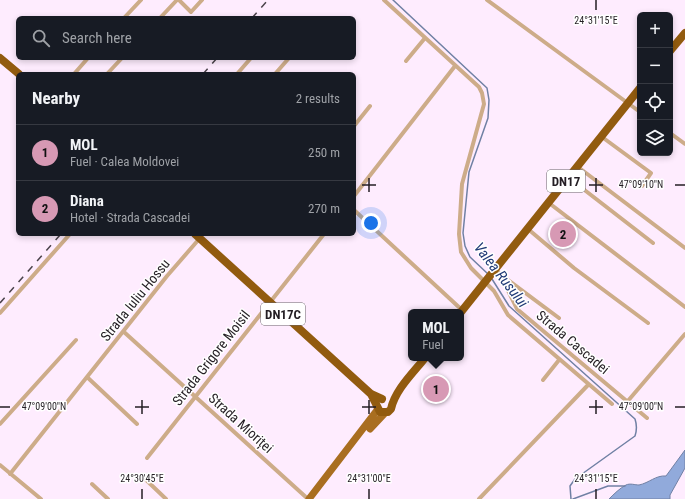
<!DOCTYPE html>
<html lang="en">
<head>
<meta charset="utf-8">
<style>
	body { margin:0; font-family:"Roboto Condensed",sans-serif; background:#20242c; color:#f1f3f6 }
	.controls { position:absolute; right:12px; top:12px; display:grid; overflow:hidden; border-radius:6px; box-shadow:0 2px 6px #0003 }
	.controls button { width:36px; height:36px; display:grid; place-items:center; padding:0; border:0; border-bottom:1px solid #363941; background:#171b24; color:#f1f3f6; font:20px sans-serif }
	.you { position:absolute; left:371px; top:223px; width:14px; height:14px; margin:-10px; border:3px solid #fff; border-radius:50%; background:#1a73e8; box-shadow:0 0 0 6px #1a73e833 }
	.badge { display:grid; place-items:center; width:26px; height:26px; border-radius:50%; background:#d799b4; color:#111; font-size:13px; font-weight:700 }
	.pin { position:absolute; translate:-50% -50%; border:2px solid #fff; box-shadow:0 1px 4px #0006 }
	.popup { position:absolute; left:408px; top:309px; width:56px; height:52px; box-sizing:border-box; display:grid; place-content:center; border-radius:6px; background:#171b24; filter:drop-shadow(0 1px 3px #0005); font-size:13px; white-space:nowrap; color:#9ea1a6 }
	.popup b { font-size:15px; color:#f1f3f6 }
	.popup::after { content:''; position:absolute; left:50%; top:100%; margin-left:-8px; border:8px solid transparent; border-top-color:#171b24 }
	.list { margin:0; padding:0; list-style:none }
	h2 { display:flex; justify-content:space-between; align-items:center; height:52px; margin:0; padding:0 16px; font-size:17px }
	h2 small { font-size:13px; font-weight:400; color:#9ea1a6 }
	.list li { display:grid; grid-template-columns:26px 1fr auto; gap:12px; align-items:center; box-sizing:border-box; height:56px; padding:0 16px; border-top:1px solid #363941 }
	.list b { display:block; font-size:15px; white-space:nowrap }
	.list p { margin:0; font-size:13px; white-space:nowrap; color:#9ea1a6 }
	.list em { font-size:13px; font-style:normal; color:#9ea1a6 }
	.icon { flex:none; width:22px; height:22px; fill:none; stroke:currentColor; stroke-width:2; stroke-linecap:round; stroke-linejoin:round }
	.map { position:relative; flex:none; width:685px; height:499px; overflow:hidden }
	.search { position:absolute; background:#171b24; box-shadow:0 2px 6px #0003; left:16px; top:16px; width:340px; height:44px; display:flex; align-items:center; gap:10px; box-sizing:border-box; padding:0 14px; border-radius:6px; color:#9ea1a6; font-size:15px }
	.panel { position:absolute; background:#171b24; box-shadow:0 2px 6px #0003; left:16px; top:72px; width:340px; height:164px; border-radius:6px }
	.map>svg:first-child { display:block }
	.water { fill:#91aadb; stroke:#7080a4 }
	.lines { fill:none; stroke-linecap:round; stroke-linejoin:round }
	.stream { stroke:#7080a4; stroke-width:1.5 }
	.street { stroke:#cdac89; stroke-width:4 }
	.primary { stroke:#a96e20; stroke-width:7 }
	.highway { stroke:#925b0f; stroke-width:8 }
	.rail { stroke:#4b434b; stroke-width:1.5; stroke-dasharray:7 7; stroke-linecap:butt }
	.ticks { fill:none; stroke:#241e24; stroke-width:1.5 }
	.labels { text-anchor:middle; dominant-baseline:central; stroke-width:3; stroke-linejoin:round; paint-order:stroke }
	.shield { fill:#fff; stroke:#666266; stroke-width:1 }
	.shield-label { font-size:13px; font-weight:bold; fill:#241e24 }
	.street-label { font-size:14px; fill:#241e24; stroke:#fff }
	.water-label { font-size:15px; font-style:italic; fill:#213b77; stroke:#fff }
	.ticks-label { font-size:10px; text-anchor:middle; fill:#241e24; stroke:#fff; stroke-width:3; stroke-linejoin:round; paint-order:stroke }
</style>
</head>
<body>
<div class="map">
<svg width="685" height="499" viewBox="0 0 685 499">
	<rect width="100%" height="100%" fill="#feecfe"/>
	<path class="water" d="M685,450V468L670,495V499H609C614,494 620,488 626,485C630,483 635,485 639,485C649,483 656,475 666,476Z"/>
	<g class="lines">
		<path class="stream" d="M393,0L487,88L489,100L488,118L469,172L463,233L465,246L470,257L488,274
			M492,279L509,306L635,419C637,425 637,430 635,436L575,479L570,486L571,499
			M573,499L608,486H625"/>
		<path class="street" d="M179,0L191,12L202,0
			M384,0L479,87L482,93L484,104L462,184L459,234L461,252L471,268L494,291L508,315L612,404
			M487,0L640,112
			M124,18L141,0
			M160,18L177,0
			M406,61L425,38
			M74,74L88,58
			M107,74L122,58
			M237,74L251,58
			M275,74L289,58
			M354,126L370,106
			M670,133L685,144
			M602,137L651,173L642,186
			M578,167L685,248
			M569,178L653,243
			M354,196L455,66
			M549,203L685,307
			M354,210L462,310
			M528,229L574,268L648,323
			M496,269L500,274L517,309L647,418
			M500,274L559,318
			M0,313L70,234
			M124,332L308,499
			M87,377L137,424
			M543,380L559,360
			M627,402L685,334
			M0,424L76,340
			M147,458L324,234
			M0,465L41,499
			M10,474L167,276L200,238
			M143,477L166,499
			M92,484L108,499
			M479,499L588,385"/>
		<path class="primary" d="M370,429L385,413
			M309,499L378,409"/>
		<path class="highway" d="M670,51L685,33
			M0,58L19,74
			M195,234L371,394L382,399
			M461,312L640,88
			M371,394L380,412H388L391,409C395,390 413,373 425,358"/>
		<path class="rail" d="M252,18L268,0
			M203,74L217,58
			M0,303L61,234"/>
	</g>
	<path class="ticks" d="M596,0V10M369,178V192M596,178V192M362,185H376M589,185H603M675,185H685M142,400V414M369,400V414M596,400V414M0,407H10M135,407H149M362,407H376M589,407H603M675,407H685M142,489V499M369,489V499M596,489V499"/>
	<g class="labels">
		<g class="shield">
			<rect x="547" y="170" width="38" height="22" rx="3"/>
			<rect x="261" y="303" width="44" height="22" rx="3"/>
		</g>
		<g class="shield-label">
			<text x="566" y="181">DN17</text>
			<text x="283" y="314">DN17C</text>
		</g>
		<g class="street-label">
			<text transform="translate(135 300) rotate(-51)">Strada Iuliu Hossu</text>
			<text transform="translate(573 342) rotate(40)">Strada Cascadei</text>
			<text transform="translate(211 358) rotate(-52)">Strada Grigore Moisil</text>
			<text transform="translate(241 423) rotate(42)">Strada Mioriței</text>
		</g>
		<g class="water-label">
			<text transform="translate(501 275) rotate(52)">Valea Rusului</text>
		</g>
	</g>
	<g class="ticks-label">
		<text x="596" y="24">24°31'15"E</text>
		<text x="641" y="188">47°09'10"N</text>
		<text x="44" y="410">47°09'00"N</text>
		<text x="641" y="410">47°09'00"N</text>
		<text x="142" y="482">24°30'45"E</text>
		<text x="369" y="482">24°31'00"E</text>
		<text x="596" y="482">24°31'15"E</text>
	</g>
</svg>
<div class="controls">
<button>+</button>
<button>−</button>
<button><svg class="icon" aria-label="locate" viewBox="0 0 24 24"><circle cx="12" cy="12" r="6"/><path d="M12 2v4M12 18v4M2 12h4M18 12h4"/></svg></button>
<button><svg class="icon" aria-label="layers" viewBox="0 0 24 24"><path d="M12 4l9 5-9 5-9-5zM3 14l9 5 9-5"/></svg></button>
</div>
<div class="you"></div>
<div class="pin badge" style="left:436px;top:389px">1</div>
<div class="popup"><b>MOL</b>Fuel</div>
<div class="pin badge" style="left:563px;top:234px">2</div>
<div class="search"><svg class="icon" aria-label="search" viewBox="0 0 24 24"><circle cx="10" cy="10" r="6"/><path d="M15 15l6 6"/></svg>Search here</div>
<section class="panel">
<h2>Nearby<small>2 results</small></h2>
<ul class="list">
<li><span class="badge">1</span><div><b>MOL</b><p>Fuel · Calea Moldovei</p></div><em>250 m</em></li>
<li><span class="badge">2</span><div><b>Diana</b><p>Hotel · Strada Cascadei</p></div><em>270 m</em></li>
</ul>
</section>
</div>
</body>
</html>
